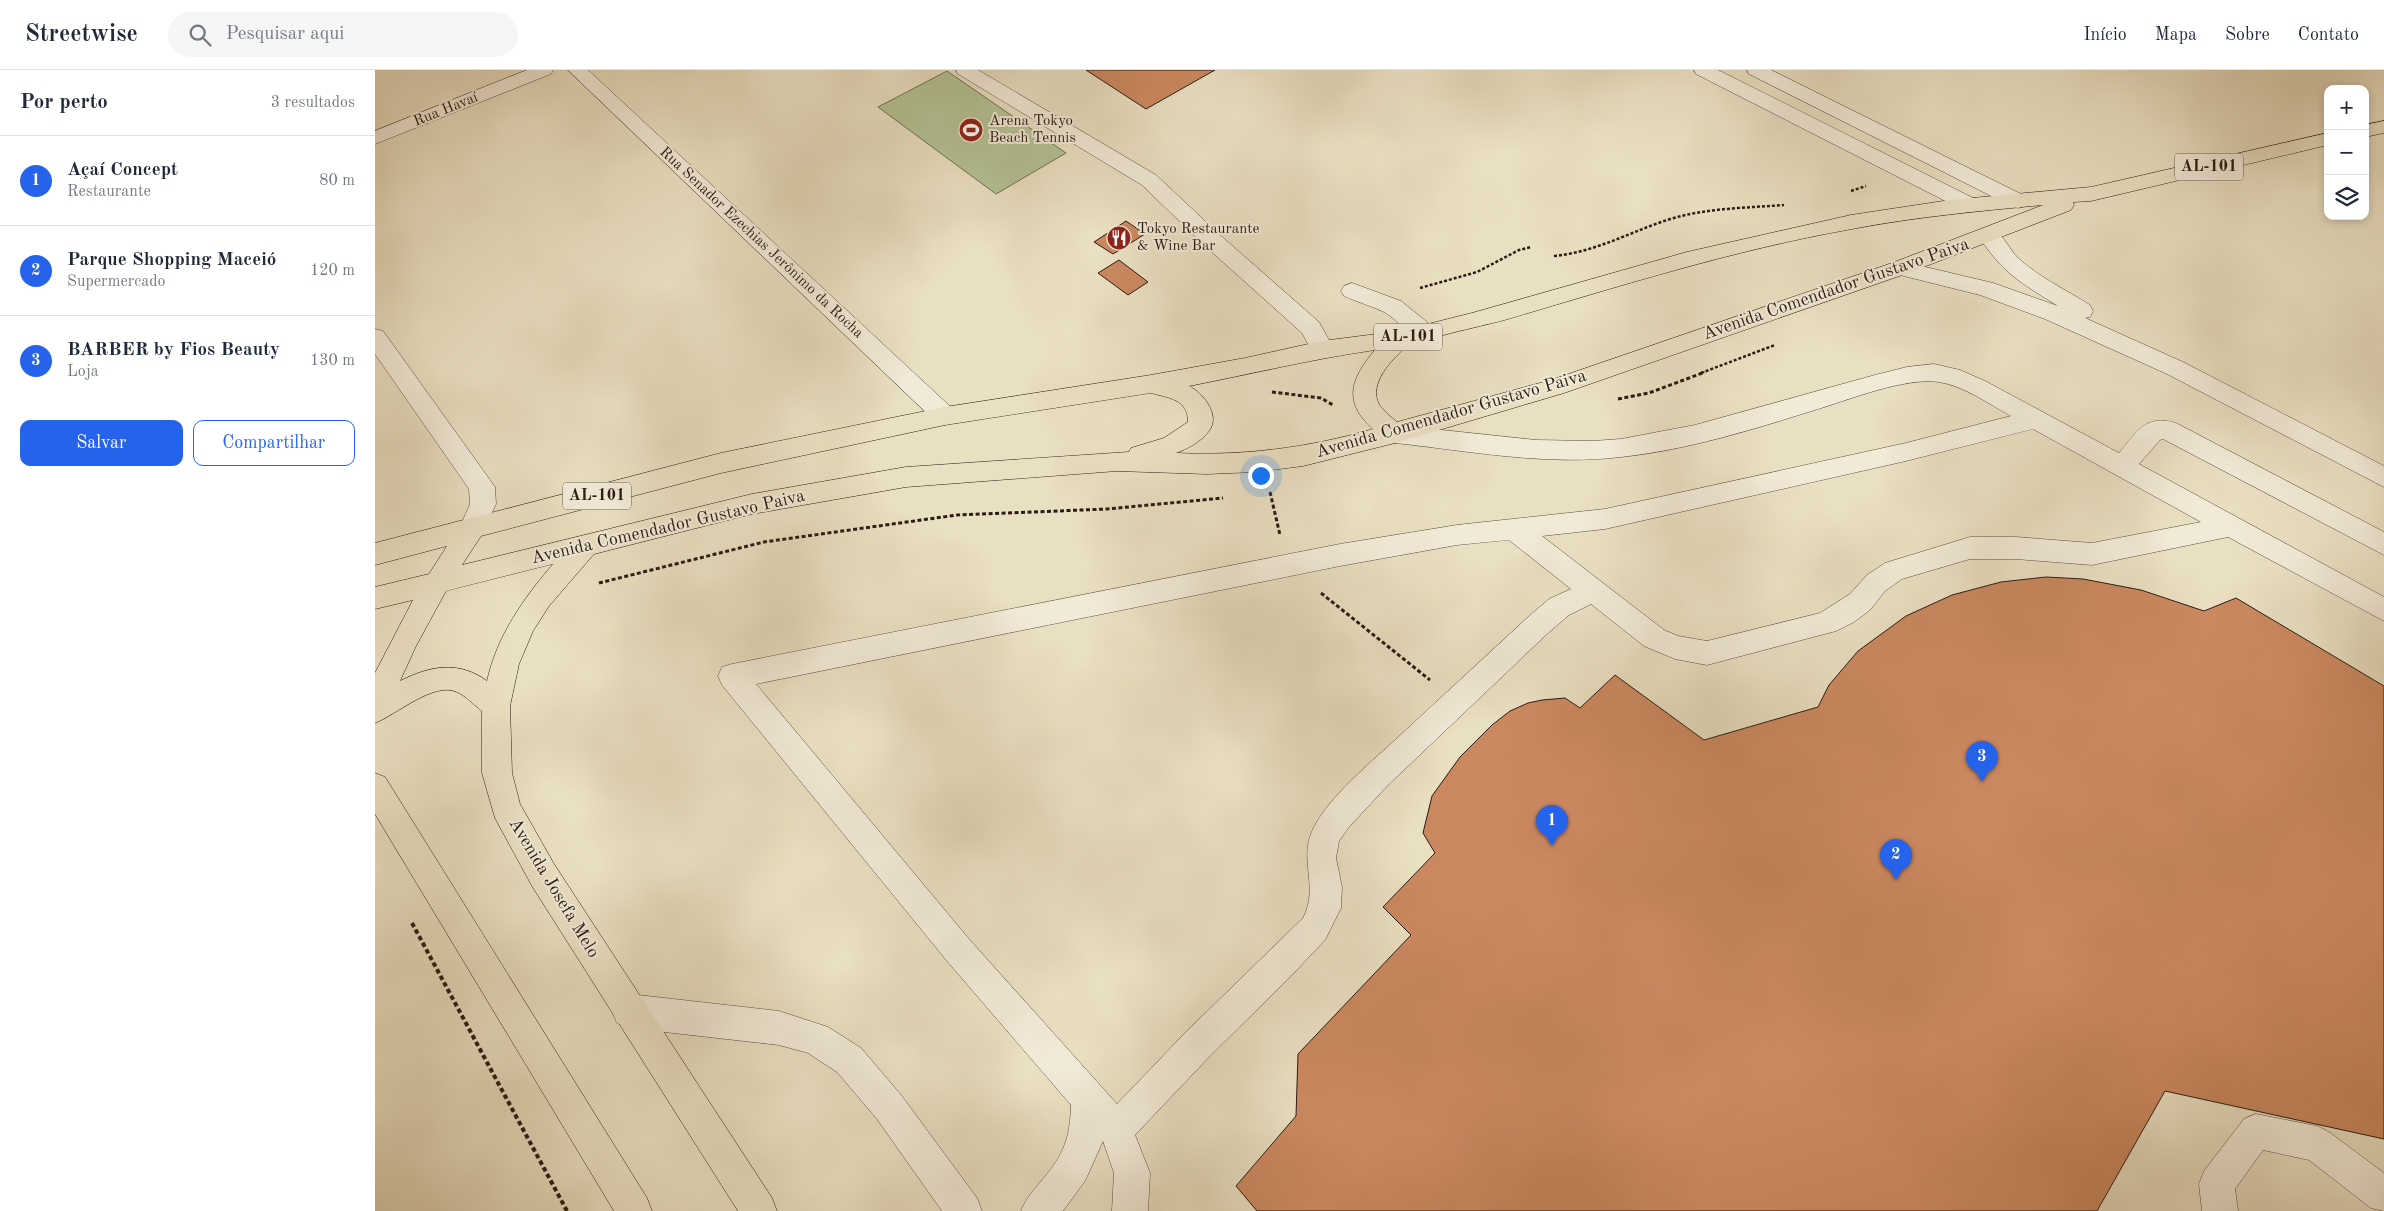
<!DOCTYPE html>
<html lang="pt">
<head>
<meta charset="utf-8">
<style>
	body { margin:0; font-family:"Old Standard TT",serif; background:#f6f6f7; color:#1f2937 }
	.controls { position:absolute; right:15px; top:15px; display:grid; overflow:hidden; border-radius:10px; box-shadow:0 2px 8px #0003 }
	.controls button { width:45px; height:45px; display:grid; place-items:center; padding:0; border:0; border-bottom:1px solid #e0e1e3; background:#fff; color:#1f2937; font:25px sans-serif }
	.you { position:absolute; left:885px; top:405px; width:18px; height:18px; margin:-12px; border:4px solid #fff; border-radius:50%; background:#1a73e8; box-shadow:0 0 0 8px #1a73e833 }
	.badge { display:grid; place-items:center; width:32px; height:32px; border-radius:50%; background:#2563eb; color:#fff; font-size:16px; font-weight:700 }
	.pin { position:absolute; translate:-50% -41px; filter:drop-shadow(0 1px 2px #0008) }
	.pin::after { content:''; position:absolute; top:26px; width:18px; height:15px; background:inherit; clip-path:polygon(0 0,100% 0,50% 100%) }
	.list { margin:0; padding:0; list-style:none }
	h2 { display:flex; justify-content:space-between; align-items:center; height:65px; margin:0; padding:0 20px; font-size:21px }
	h2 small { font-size:16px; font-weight:400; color:#747a83 }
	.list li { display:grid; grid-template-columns:32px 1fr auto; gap:15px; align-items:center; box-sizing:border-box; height:90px; padding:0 20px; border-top:1px solid #e0e1e3 }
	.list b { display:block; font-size:19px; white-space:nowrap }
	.list p { margin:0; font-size:16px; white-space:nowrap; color:#747a83 }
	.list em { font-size:16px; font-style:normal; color:#747a83 }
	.actions { display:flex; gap:10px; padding:15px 20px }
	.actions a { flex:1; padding:11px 0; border:1px solid #2563eb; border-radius:10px; text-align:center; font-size:18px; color:#2563eb }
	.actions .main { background:#2563eb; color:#fff }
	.icon { flex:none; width:28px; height:28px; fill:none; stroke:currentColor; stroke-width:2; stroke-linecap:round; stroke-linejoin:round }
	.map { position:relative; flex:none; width:2009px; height:1141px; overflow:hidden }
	header { display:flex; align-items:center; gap:30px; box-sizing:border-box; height:70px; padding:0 25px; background:#fff; border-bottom:1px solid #e0e1e3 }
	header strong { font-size:24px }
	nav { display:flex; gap:28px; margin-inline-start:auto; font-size:18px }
	.search { width:350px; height:45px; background:#f6f6f7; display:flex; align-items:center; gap:12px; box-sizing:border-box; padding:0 18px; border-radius:28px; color:#747a83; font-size:19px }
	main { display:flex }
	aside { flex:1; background:#fff }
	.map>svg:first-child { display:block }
	.green { fill:#b4c294; stroke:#6f6e54 }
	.building { fill:#cb8860; stroke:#2a1b14 }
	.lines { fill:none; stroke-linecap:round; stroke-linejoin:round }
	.minor-casing { stroke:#5a4c3f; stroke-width:1 }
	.major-casing { stroke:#2a1b14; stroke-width:1 }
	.path-far2 { stroke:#2a1b14; stroke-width:2.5; stroke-dasharray:3 2; stroke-linecap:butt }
	.path-far1 { stroke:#2a1b14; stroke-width:3; stroke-dasharray:4 2.5; stroke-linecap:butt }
	.path { stroke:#2a1b14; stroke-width:4; stroke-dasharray:4.5 3; stroke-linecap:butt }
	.minor { fill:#f1ead7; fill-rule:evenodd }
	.major { fill:#e9dfc1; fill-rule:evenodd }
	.labels { text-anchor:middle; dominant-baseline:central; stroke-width:4; stroke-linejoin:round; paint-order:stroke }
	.far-street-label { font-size:15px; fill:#2a1b14; stroke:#f1ead7 }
	.far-poi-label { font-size:15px; fill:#2a1b14; stroke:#f1ead7; text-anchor:start }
	.shield { fill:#f1ead7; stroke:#66594e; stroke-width:1 }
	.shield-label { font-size:16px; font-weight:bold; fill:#2a1b14 }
	.street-label { font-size:18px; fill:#2a1b14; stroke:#f1ead7 }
</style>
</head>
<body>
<header>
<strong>Streetwise</strong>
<div class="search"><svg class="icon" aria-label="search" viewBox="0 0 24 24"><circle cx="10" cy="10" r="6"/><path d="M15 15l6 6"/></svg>Pesquisar aqui</div>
<nav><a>Início</a><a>Mapa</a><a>Sobre</a><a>Contato</a></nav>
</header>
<main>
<aside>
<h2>Por perto<small>3 resultados</small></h2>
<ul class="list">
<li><span class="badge">1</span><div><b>Açaí Concept</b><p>Restaurante</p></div><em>80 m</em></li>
<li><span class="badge">2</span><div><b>Parque Shopping Maceió</b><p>Supermercado</p></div><em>120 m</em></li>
<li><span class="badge">3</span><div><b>BARBER by Fios Beauty</b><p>Loja</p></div><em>130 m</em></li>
</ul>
<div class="actions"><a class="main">Salvar</a><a>Compartilhar</a></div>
</aside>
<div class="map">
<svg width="2009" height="1141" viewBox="0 0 2009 1141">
	<rect width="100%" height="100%" fill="#e9dfc1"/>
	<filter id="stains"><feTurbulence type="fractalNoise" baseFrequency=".004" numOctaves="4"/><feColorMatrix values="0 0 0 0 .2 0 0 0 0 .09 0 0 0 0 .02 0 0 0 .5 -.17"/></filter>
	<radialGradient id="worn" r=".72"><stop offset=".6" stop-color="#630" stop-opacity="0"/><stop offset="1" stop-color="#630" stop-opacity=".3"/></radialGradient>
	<path class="green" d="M572,1L691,83L621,124L503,37Z"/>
	<path class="building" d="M711,0H840L771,39Z
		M751,151L770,164L738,184L719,172Z
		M744,190L773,212L753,225L723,203Z
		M1671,507L1708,509L1766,520L1829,541L1861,528L2009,616V1069L1790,1021L1722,1141H882L861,1116L921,1046L923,984L1036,865L1008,837L1060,783L1048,763L1057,726L1085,687L1117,655L1135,641L1153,633L1167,630L1190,628L1205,638L1240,605L1329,670L1443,637L1454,615L1483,581L1531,546L1577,525L1626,512Z"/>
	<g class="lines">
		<defs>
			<path id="minor" d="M152,0H178L176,4L0,74V61Z
				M193,0H213L579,340L582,346L579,352L570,355L561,352Z
				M581,0H603L781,105L845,165L944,252L959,279L955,285L947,287L939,285L927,263L829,175L767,115L583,4Z
				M1319,0H1343L1602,130L1605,135L1602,140L1595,142L1588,140L1321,4Z
				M1372,0H1396L1650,126L1653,131L1650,136L1643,138L1636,136L1374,4Z
				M1614,158C1628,162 1633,178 1643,188C1664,207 1691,220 1715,235L1718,241L1715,247L1710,248L1808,292L2009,396V417L1792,304L1670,249L1605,225L1517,203L1514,198L1517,193L1525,191L1618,213L1683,236C1646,213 1627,203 1603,165L1606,160Z
				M977,213L1026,231L1058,257L1061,263L1058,269C1037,275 1026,251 1009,242C997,236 982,232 969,226L966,221L969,216Z
				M0,259L8,261L120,417L121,434L106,466L97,469L88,466L84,459L95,434L94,419L0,284Z
				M1559,294L1585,300L1610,311L1744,383C1762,362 1770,344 1801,353L2009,462V485L1788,369L1785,370L1764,394L2009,527V551L1853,467L1717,495L1641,489H1595L1527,509L1510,521L1495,540L1479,552L1461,561L1332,595L1300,589L1269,576L1216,534L1194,545L1172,564L1012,716L974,757L964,771L961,788L967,817L966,838L950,870L915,907L834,987L760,1065L775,1103L773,1141H737L739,1103L728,1071L710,1111L688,1141H646C651,1128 659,1120 668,1109C689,1084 695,1068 696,1035L572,891L347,615L343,606L347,597L357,594L965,474L1082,455L1230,439L1531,373L1636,346C1614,334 1589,316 1564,312C1530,307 1473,330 1440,340C1376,360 1312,380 1246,387C1170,396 1095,381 1020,373L1011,371L1008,364L1011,357L1020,355L1161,370L1218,371L1246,369L1320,355L1500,305L1532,297ZM1658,359L1826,452L1717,473L1641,467H1595L1510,493L1492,505L1475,524L1445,543L1332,571L1303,566L1289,560L1167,466L1230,459L1531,391ZM1134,470L1196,519L1174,529L1152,548C1108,589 1063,630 1019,671C993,695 956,725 939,757C922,789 945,816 928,848L810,963L742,1034L594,869L381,614L965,496L1082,475Z
				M254,924L404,941L453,957L486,978L526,1025L602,1128L607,1141H567L502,1049L462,1002L433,983L404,975L254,958L242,953L237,941L242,929Z
				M1881,1044L1942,1056L1954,1062L2009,1103V1141L1996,1138L1934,1090L1888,1080L1860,1119L1863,1141H1827L1824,1114L1829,1101L1869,1049Z"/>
			<path id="major" d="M2009,51V63L1990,67V55Z
				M1953,63V75L1716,131L1698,132L1699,135L1696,140L1533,203L1189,323L1020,373L928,396L880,402L832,404L742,401L531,417L377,444L219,484L174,536L158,561L144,594L135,636L137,703L145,734L179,794L397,1128L402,1141H363L157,816L120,748L107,703V641C99,635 91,626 82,622C59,611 21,645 0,653V603L38,530L0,539V517L54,504L72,476L0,495V473L346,383L570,337L776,305L870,288L947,271L1025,261L1097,243L1312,182L1476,145L1575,130L1716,117ZM1668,135L1517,193L1176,310L1022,352C1016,347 1008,341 1004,334C993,314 1017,289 1031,277C1039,271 1110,255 1126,251C1242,217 1358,180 1477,159C1540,147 1604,141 1668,135ZM1000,280C976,308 967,332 998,359C933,378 868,386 801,383C812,379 826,372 834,361C846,345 828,323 814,316C876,304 937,289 1000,280ZM776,323C794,328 813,329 813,352L789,368L756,378L754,382L531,397L377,424L87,495L106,466L346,403L570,355ZM178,494C148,529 122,566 112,611C83,590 55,596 25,611L41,576L71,521Z
				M0,703L10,707L272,1128L277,1141H239L0,744Z"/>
		</defs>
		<use href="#minor" class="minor-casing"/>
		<use href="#major" class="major-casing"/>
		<path class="path-far2" d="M1476,121L1491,116
			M1179,186C1220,182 1253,163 1292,150C1329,138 1370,138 1409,135
			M1045,218L1102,202L1144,180L1156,177
			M1326,303L1400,275"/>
		<path class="path-far1" d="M897,322L946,328L958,335
			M1243,329L1274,323L1330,302
			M895,422L905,465
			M224,513L389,472L582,445L732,439L848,428
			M946,523L1055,610"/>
		<path class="path" d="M37,853L192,1141"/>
		<use href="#minor" class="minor"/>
		<use href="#major" class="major"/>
	</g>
	<defs>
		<symbol id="stadium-disc" viewBox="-11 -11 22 22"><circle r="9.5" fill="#8f2418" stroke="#f1ead7"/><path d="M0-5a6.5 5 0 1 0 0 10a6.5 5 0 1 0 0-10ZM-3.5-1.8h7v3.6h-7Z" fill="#fff"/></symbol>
		<symbol id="restaurant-disc" viewBox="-11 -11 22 22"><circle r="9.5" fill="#8f2418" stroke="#f1ead7"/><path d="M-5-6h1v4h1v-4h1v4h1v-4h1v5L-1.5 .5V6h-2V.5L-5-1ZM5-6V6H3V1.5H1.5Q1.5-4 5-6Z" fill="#fff"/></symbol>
	</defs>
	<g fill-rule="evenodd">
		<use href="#stadium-disc" x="582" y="46" width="28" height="28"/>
		<use href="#restaurant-disc" x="730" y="154" width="28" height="28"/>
	</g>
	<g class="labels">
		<g class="far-street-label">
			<text transform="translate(71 40) rotate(-22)">Rua Havaí</text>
			<text transform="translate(386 173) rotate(43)">Rua Senador Ezechias Jerônimo da Rocha</text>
		</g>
		<g class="far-poi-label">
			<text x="614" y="51">Arena Tokyo<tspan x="614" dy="17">Beach Tennis</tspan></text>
			<text x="762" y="159">Tokyo Restaurante<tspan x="762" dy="17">&amp; Wine Bar</tspan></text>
		</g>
		<g class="shield">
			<rect x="1800" y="83.5" width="68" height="27" rx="4"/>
			<rect x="999" y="253.5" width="68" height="27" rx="4"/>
			<rect x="188" y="412.5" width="68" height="27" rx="4"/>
		</g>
		<g class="shield-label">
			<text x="1834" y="97">AL-101</text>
			<text x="1033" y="267">AL-101</text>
			<text x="222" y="426">AL-101</text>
		</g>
		<g class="street-label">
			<text transform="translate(1461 219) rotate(-19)">Avenida Comendador Gustavo Paiva</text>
			<text transform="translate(1076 344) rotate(-16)">Avenida Comendador Gustavo Paiva</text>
			<text transform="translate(293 457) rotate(-13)">Avenida Comendador Gustavo Paiva</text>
			<text transform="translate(179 818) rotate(59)">Avenida Josefa Melo</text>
		</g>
	</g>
	<rect width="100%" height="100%" filter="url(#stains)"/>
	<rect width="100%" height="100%" fill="url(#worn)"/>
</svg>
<div class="controls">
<button>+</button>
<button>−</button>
<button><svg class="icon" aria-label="layers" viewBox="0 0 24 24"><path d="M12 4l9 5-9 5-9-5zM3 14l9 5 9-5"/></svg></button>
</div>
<div class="you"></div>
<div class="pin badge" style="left:1177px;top:776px">1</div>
<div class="pin badge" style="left:1521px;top:810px">2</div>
<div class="pin badge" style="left:1607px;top:712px">3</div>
</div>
</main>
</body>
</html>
